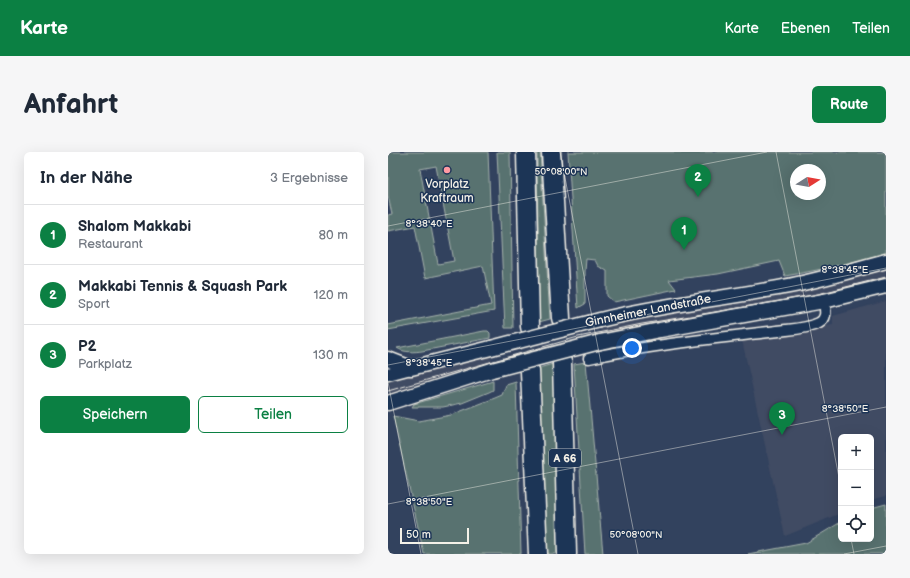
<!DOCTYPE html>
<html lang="de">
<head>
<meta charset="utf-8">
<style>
	body { margin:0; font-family:"Balsamiq Sans",sans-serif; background:#f6f6f7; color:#1f2937 }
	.controls { position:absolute; right:12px; bottom:12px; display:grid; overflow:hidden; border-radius:6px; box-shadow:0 4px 16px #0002 }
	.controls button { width:36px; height:36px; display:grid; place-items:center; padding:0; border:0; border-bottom:1px solid #e0e1e3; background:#fff; color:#1f2937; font:20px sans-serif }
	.compass { position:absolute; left:402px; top:12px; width:36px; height:36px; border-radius:50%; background:#fff; box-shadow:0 4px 16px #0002; rotate:79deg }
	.scale { position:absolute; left:12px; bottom:10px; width:69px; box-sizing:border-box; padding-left:4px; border:2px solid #f4f1e8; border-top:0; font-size:11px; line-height:14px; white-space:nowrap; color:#f4f1e8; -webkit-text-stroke:3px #1d3557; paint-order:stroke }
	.you { position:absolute; left:244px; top:196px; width:14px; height:14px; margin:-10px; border:3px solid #fff; border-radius:50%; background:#1a73e8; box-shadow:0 0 0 6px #1a73e833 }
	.badge { display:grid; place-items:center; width:26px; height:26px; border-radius:50%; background:#0b8043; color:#fff; font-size:13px; font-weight:700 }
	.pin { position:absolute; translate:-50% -33px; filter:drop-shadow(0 1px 2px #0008) }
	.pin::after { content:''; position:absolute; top:21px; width:14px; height:12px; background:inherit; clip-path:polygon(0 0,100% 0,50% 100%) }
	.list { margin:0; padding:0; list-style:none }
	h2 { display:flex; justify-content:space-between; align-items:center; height:52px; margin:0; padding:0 16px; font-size:17px }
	h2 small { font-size:13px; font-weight:400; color:#747a83 }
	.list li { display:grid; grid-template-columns:26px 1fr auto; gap:12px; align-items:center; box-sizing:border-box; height:60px; padding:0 16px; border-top:1px solid #e0e1e3 }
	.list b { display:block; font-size:15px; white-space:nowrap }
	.list p { margin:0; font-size:13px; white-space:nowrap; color:#747a83 }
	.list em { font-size:13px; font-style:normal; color:#747a83 }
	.actions { display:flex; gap:8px; padding:12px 16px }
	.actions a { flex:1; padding:9px 0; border:1px solid #0b8043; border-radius:6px; text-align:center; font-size:14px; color:#0b8043 }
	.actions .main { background:#0b8043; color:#fff }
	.icon { flex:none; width:22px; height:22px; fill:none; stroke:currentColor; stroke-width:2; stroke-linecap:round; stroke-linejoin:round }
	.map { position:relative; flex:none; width:498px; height:402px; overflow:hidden; border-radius:6px }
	header { display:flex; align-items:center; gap:24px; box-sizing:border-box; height:56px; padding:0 20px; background:#0b8043; color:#fff }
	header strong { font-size:19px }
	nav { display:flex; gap:22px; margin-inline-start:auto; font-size:14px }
	.intro { display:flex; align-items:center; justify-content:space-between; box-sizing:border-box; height:96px; padding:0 24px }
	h1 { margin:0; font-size:28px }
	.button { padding:10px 18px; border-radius:6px; background:#0b8043; color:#fff; font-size:14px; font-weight:700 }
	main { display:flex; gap:24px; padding:0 24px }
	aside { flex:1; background:#fff; border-radius:6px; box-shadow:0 4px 16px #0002 }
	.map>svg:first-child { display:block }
	.built { fill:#414b63 }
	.green { fill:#58726f; stroke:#a6b2ac; fill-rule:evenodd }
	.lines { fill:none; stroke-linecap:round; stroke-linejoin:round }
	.motorway-tunnel { stroke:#4f5c73; stroke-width:18; stroke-dasharray:18 9; stroke-linecap:butt }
	.minor-casing { stroke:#f4f1e8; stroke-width:13 }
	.tertiary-casing { stroke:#f4f1e8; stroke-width:15 }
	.secondary-casing { stroke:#f4f1e8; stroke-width:17 }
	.motorway-casing { stroke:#f4f1e8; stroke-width:21 }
	.minor { stroke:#1d3557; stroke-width:10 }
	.tertiary { stroke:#1d3557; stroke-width:12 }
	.secondary { stroke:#1d3557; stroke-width:14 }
	.motorway { stroke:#1d3557; stroke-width:18 }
	.tram { stroke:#f4f1e8; stroke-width:1 }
	.secondary-bridge-casing { stroke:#f4f1e8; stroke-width:17; stroke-linecap:butt }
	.secondary-bridge { stroke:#1d3557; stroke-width:14 }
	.ticks { fill:none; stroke:#f4f1e8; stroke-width:1; stroke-opacity:0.45 }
	.poi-dot { fill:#ff9aa2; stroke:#1d3557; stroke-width:1.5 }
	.labels { text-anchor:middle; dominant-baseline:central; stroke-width:3; stroke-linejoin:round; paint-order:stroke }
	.shield { fill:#1d3557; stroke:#b4b9bc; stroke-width:1 }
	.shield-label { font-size:11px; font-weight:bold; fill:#f4f1e8 }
	.poi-label { font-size:12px; fill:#f4f1e8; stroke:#1d3557 }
	.street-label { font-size:12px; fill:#f4f1e8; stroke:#1d3557 }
	.ticks-label { font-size:10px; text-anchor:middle; fill:#f4f1e8; stroke:#1d3557; stroke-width:3; stroke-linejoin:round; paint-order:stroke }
</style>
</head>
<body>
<header>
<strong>Karte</strong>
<nav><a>Karte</a><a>Ebenen</a><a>Teilen</a></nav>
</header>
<div class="intro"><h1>Anfahrt</h1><a class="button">Route</a></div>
<main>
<aside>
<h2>In der Nähe<small>3 Ergebnisse</small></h2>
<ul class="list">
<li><span class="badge">1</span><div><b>Shalom Makkabi</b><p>Restaurant</p></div><em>80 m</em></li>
<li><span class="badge">2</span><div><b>Makkabi Tennis &amp; Squash Park</b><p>Sport</p></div><em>120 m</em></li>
<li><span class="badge">3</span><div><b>P2</b><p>Parkplatz</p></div><em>130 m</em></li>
</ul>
<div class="actions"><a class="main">Speichern</a><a>Teilen</a></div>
</aside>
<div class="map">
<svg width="498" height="402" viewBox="0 0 498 402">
	<rect width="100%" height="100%" fill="#32425e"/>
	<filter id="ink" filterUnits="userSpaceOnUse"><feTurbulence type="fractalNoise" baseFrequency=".025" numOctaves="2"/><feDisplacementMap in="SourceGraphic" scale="8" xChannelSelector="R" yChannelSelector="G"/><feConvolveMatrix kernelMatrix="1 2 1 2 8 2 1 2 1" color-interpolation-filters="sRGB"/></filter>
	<g filter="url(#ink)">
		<path class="built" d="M498,114V131L212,184V172Z
			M498,149V344L483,348V285H453V361L397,384L354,188L445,173V164Z
			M103,202L104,213L0,245V227Z"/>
		<path class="green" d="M0,0H100L106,159L0,178V173L103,153L95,114L37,126L27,74L0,79V63L4,62L0,44ZM48,14L66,109L50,112L32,17Z
			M109,0H122L125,176H117Z
			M149,0H152L162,167L151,170Z
			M180,0H498V101C465,111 431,118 397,124L391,109L330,122L281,128L288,137L226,150L219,144V119L210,114L207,108L198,107L197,119V152L190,156ZM408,18H432V42H408Z
			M96,179H100L102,181V186L34,199C27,200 16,201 9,196Z
			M198,210L215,402H197L186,212Z
			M165,212L172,402H158L151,216Z
			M105,229V238L101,240L74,251L55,255H24L26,252Z
			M128,230L133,402H36L5,264L31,269L63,263L107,246L114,243L118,233Z
			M498,352V402H360L418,391L453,370V387H483V356Z"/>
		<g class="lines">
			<path class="motorway-tunnel" d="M173,166L174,209
				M142,175V219"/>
			<defs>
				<path id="minor" d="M201,206C252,195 304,189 355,183C369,181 384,180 398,178C409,177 421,176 431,171C440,166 437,157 436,149"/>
				<path id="tertiary" d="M0,222L23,216"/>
				<path id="secondary" d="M212,168C272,153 334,147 395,135C430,129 464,118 498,109
					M212,190L272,178L436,149L498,134
					M0,207L23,216L103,196
					M0,251L104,218"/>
				<path id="motorway" d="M138,0L142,175
					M163,0L173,166
					M174,209L179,402
					M142,219L150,402"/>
			</defs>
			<use href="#minor" class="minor-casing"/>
			<use href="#tertiary" class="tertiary-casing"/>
			<use href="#secondary" class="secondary-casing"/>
			<use href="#motorway" class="motorway-casing"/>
			<use href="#minor" class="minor"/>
			<use href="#tertiary" class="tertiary"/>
			<use href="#secondary" class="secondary"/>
			<use href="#motorway" class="motorway"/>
			<path class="tram" d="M0,239L190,185L254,172L387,150L430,142L498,125"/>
			<defs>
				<path id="secondary-bridge" d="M103,196L212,168
					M104,218L212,190"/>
			</defs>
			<use href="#secondary-bridge" class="secondary-bridge-casing"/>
			<use href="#secondary-bridge" class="secondary-bridge"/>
		</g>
	</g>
	<path class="ticks" d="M172,0L250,402M388,0L453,336M0,74L379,0M0,213L498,116M0,230L33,402M0,352L498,255M463,387L466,402M456,402L498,394"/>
	<circle class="poi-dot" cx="59" cy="18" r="4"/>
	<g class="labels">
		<rect class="shield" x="161" y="297" width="32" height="18" rx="3"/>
		<g class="shield-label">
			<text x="177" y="306">A 66</text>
		</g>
		<g class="poi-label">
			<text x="59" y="32">Vorplatz<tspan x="59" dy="14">Kraftraum</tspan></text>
		</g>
		<g class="street-label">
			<text transform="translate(260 159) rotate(-11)">Ginnheimer Landstraße</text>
		</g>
	</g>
	<g class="ticks-label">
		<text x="173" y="23">50°08'00"N</text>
		<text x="41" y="75">8°38'40"E</text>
		<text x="457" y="121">8°38'45"E</text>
		<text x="41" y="214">8°38'45"E</text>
		<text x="457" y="260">8°38'50"E</text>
		<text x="41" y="353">8°38'50"E</text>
		<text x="248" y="386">50°08'00"N</text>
	</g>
</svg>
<div class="controls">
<button>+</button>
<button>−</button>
<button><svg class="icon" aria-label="locate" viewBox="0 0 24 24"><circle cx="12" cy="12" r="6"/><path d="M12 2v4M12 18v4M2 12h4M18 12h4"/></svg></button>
</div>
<svg class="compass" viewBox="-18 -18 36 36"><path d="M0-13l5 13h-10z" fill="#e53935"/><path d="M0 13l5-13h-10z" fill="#747a83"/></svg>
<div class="scale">50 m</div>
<div class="you"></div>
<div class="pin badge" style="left:296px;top:98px">1</div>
<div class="pin badge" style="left:310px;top:45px">2</div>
<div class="pin badge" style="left:394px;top:283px">3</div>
</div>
</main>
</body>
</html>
